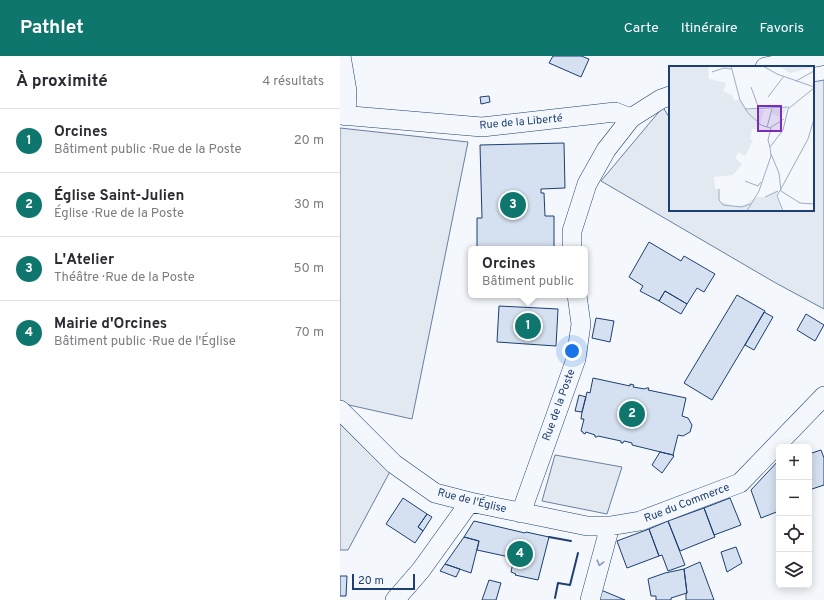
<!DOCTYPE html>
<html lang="fr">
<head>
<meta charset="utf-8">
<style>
	body { margin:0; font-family:Overpass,sans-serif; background:#f7f7f7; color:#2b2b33 }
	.controls { position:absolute; right:12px; bottom:12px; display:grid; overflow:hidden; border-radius:6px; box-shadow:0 2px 10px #0003 }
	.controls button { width:36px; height:36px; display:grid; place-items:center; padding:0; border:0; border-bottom:1px solid #e1e1e2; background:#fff; color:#2b2b33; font:20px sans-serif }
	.scale { position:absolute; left:12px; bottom:10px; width:63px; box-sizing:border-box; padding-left:4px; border:2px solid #1d3f73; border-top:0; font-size:11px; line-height:14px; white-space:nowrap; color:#1d3f73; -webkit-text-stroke:3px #f4f7fb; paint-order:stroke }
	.you { position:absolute; left:232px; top:295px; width:14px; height:14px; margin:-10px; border:3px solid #fff; border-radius:50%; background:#1a73e8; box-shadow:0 0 0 6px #1a73e833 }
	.badge { display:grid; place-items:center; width:26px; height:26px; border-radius:50%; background:#0f766e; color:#fff; font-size:13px; font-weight:700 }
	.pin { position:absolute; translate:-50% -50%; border:2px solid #fff; box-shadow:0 1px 4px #0006 }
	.popup { position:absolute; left:128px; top:190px; width:120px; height:52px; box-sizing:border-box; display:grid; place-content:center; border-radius:6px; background:#fff; filter:drop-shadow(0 1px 3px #0005); font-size:13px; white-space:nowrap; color:#7c7c81 }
	.popup b { font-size:15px; color:#2b2b33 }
	.popup::after { content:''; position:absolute; left:50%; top:100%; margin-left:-8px; border:8px solid transparent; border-top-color:#fff }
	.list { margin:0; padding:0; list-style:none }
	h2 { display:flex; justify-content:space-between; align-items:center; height:52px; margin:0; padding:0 16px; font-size:17px }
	h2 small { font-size:13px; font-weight:400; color:#7c7c81 }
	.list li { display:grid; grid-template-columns:26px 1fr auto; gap:12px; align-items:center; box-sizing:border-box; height:64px; padding:0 16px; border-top:1px solid #e1e1e2 }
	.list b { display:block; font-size:15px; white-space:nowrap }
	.list p { margin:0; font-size:13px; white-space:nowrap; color:#7c7c81 }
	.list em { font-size:13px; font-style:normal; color:#7c7c81 }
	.icon { flex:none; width:22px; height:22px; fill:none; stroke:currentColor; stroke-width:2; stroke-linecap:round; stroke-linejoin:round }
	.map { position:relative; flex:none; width:484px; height:544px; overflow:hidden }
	header { display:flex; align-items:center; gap:24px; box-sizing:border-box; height:56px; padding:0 20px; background:#0f766e; color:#fff }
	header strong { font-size:19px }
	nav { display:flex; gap:22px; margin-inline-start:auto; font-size:14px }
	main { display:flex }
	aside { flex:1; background:#fff }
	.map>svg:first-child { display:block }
	.green { fill:#e3e9f0; stroke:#687fa3 }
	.building { fill:#d5e0f0; stroke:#1d3f73 }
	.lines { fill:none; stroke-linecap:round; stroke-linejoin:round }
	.street-casing { stroke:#1d3f73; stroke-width:20 }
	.street { stroke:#f4f7fb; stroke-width:19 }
	.wall { stroke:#1d3f73; stroke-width:2 }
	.oneway { stroke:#889bb7 }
	.labels { text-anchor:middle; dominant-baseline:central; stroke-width:3; stroke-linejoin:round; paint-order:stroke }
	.street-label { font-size:11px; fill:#1d3f73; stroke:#f4f7fb }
	.inset-road { fill:none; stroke:#9eadc5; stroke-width:1 }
	.view { fill:#7b2cbf; fill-opacity:0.15; stroke:#7b2cbf; stroke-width:2 }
	.inset-edge { fill:none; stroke:#1d3f73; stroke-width:2 }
</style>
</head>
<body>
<header>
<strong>Pathlet</strong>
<nav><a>Carte</a><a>Itinéraire</a><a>Favoris</a></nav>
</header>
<main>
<aside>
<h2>À proximité<small>4 résultats</small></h2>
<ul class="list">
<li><span class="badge">1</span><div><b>Orcines</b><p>Bâtiment public · Rue de la Poste</p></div><em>20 m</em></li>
<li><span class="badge">2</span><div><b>Église Saint-Julien</b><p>Église · Rue de la Poste</p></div><em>30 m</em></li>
<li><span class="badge">3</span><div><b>L'Atelier</b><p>Théâtre · Rue de la Poste</p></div><em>50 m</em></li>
<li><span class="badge">4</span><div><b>Mairie d'Orcines</b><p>Bâtiment public · Rue de l'Église</p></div><em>70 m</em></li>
</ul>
</aside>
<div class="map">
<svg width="484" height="544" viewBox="0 0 484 544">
	<rect width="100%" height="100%" fill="#f4f7fb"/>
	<path class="green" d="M484,24V253L434,226L261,125L323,51L330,63V154H473V26Z
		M0,72L128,86L72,363L0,347Z
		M0,354L54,408L8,494H0Z
		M215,399L282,411L267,458L202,445Z"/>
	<path class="building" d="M213,0H241L249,3L241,21L209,7Z
		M149,40L150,46L141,48L140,41Z
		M224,87L225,132L201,133V137H204L205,160H214V193H137V162H142L140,89Z
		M309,186L341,205L344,200L375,218L364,236L357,232L347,248L325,235L319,245L300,235L303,230L289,221Z
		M325,235L347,248L341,258L319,245Z
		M397,239L425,255L372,344L344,327Z
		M159,250L218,253L216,290L157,286Z
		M424,256L433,261L414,294L405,289Z
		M466,258L484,269L475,285L457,274Z
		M256,262L274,265L270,286L252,282Z
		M253,322L290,330V328L294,329L293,331L305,333L306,332H309L308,334L346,342L342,360L348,362L352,369L350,376L343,380L338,379L333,399L292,389V387L284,385L283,387H281V385L258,380L257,381H255V379L246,376L245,378L243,377V376L241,375L244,363H241L242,356L247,336L250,337Z
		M239,339L246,341L242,356L235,355Z
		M481,394L484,402V429L469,434V398Z
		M320,396L333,399L334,400L322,417L312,409Z
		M439,404V455L421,462L411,434Z
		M63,442L87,458L78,471L83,475L75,487L46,468Z
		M390,442L401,469L374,479L364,452Z
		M364,452L375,481L340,495L328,465Z
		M87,458L92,461L83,475L78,471Z
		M134,465L185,477L186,476L209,481L198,524L175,519L176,518L171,516L174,502L137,494L139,485L124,481Z
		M328,465L345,509L328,515L322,499L319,500L309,473Z
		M309,473L319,500L287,512L277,485Z
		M124,481L139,485L131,517L105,508Z
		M396,491L402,507L387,516L381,496Z
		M360,506L374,544H346V537H347L344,513Z
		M105,508L120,513L116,521L100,515Z
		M344,513L347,537L331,542V544H316V540H311L308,523L325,517Z
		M0,520H7L6,540H0Z
		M149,524L161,527L156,544H142Z
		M261,534L285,544H258Z"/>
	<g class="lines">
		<defs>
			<path id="street" d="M1,0L7,35L6,60
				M425,11L482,0
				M0,59L142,71L275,56L291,62
				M232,193V175L247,128L266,94L291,62L321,43L330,40
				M0,354L54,408L95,437L130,446L247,470H270L300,465L400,427L484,340
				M181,457L236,303L241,268L237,239
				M55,544L81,514L130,446
				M250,544L270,470"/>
		</defs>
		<use href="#street" class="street-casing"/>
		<use href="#street" class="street"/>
		<path class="wall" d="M209,481L231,485
			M215,542L218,527L230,529L238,497"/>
	</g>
	<defs><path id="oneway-chevron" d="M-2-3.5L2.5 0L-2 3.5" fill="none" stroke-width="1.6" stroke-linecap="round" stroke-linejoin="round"/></defs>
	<use class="oneway" href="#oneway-chevron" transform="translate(260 507) rotate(105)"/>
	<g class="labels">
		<g class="street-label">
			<text transform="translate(181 66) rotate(-5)">Rue de la Liberté</text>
			<text transform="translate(219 349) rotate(-70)">Rue de la Poste</text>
			<text transform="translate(132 445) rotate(14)">Rue de l'Église</text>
			<text transform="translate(347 447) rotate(-21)">Rue du Commerce</text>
		</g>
	</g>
	<g transform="translate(329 10)">
		<rect width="145" height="145" fill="#f4f7fb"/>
		<path d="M0,0H39L40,13L57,17L54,25L63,29L65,35L71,33L78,43L95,44L90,63H83L81,73L84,74L76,90L70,86L66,92L73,98L64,109L45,111L46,123H50L51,135L65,140L76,139L87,131H95L109,125L107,131L113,145H0ZM109,0H145V1L121,7ZM118,42L112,52L101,46L104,43Z" fill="#e3e9f0"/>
		<path class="inset-road" d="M62,0L71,34L79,47L92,59L101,62L115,53M94,0L108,8L145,21M43,6L55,2L62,3M127,15L145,5M82,21L90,43M99,31L115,10M76,43L120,41M98,61L103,43M101,81L99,74L102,62M102,88L110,107L112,125L131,137L145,138M76,115L89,120L92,116M50,123V134L54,139L73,141L81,138M96,131L109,125M78,145L90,125L102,90L101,81L114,64L119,43L145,22M114,145L108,130L139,73L145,53"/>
		<path class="view" d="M89,40H112V65H89Z"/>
		<rect width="145" height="145" class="inset-edge"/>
	</g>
</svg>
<div class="controls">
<button>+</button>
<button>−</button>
<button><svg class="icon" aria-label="locate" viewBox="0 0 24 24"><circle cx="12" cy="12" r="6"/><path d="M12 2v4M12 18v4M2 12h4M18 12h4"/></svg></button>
<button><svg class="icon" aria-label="layers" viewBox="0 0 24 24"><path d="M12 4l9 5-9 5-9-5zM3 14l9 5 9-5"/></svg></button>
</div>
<div class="scale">20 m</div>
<div class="you"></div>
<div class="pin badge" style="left:188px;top:270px">1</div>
<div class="popup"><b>Orcines</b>Bâtiment public</div>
<div class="pin badge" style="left:292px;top:358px">2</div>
<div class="pin badge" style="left:173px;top:149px">3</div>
<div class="pin badge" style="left:180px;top:498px">4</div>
</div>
</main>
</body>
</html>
